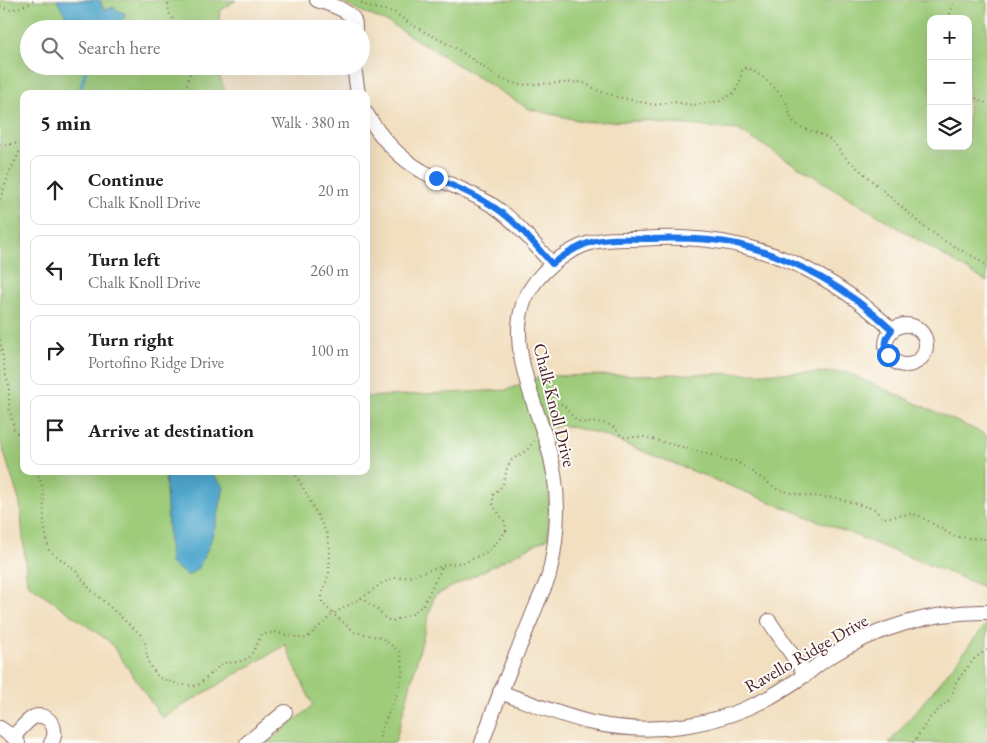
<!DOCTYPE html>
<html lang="en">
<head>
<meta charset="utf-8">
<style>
	body { margin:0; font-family:"EB Garamond",serif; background:#f2f2f2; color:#202124 }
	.controls { position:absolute; right:15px; top:15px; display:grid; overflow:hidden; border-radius:10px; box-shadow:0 5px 20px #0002 }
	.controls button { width:45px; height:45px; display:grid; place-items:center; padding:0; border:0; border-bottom:1px solid #e0e0e0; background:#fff; color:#202124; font:25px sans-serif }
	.stop { position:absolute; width:15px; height:15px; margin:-11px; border:4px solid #1a73e8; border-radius:50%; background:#fff }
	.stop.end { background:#1a73e8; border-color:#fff; box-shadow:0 1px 5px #0008 }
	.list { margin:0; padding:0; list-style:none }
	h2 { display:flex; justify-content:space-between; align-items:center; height:65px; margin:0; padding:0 20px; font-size:21px }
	h2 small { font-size:16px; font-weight:400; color:#757577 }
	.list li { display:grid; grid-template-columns:32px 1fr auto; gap:15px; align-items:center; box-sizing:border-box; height:70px; margin:0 10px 10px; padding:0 10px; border:1px solid #e0e0e0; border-radius:10px }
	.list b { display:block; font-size:19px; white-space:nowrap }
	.list p { margin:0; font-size:16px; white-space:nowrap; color:#757577 }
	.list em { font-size:16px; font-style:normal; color:#757577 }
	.icon { flex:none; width:28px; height:28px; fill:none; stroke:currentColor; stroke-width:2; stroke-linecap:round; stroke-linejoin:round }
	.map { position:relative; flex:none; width:987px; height:743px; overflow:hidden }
	.search { position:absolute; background:#fff; box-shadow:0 5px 20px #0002; left:20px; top:20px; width:350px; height:55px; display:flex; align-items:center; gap:12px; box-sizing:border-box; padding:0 18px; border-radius:28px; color:#757577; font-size:19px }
	.panel { position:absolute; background:#fff; box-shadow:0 5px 20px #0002; left:20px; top:90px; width:350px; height:385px; border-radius:10px }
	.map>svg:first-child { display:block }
	.green { fill:#9ecc7a; stroke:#747652; fill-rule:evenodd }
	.water { fill:#50a7cd; stroke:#4d637c }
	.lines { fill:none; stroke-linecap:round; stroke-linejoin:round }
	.stream { stroke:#50a7cd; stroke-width:3 }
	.minor-casing { stroke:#85625f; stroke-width:16 }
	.path { stroke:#85625f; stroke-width:2; stroke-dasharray:1 4; stroke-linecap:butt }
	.minor { stroke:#fff; stroke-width:14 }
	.route { stroke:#1a73e8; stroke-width:6 }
	.labels { text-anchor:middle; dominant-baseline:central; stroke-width:4; stroke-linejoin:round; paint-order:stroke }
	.street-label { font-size:18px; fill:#4a1f2b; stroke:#fdfcf7 }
</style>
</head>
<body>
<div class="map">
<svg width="987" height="743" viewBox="0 0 987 743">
	<rect width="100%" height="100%" fill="#fdfcf7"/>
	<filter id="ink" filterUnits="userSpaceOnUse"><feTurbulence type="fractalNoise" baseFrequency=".02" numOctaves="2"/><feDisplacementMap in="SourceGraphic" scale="10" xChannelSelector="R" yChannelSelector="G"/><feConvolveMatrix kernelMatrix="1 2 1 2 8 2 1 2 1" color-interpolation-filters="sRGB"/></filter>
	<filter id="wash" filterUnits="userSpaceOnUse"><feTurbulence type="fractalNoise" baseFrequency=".0096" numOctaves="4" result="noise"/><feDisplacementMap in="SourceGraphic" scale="20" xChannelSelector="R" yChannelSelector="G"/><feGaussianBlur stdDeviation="1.12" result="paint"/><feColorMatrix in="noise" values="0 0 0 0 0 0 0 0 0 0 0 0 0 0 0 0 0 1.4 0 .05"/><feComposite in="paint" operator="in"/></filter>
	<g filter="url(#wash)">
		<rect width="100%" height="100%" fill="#f2dfc0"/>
		<path class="green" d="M0,0H236L220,11L218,29H29V66H216L226,94H24V471H366V397L507,390L542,376L846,372L987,435V588L597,433L562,425L549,428L539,439L545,464L549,489L548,538L434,596L395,743H266L313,706L285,644L282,647L162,718L110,642L27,583L20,503L0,440Z
			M335,0H987V282L738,130L644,121L586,122L529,109L391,24ZM931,19H968V146H931Z
			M987,623V743H889L938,685Z"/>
		<path class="water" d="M57,0H100L103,8L106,10L113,7L118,11L125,13V17L111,29H74L58,3Z
			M165,471H213L212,474L224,487L218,516L210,543L199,567L188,576L170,563Z"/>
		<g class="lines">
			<path class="stream" d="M79,94L87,66"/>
		</g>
	</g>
	<g filter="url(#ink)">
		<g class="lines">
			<defs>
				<path id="minor" d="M317,0C327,3 349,10 354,20C355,21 355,27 355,29
					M354,66L358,94
					M366,113C380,137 398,157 422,171C446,184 472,192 495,207C517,222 534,244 552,264
					M886 345a20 20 0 1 1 40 0a20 20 0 1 1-40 0Z
					M769,621L806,675
					M500,692C531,703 561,716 593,723C652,736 717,726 770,697C782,690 793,683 805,675C813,669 821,662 829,657C876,628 932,611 987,612
					M0,728L13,737L18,743
					M13,737C19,731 26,721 34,717C49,712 60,730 51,743
					M247,743L285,712
					M482,743C492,714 503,685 515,657C523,639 530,621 537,604C541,594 546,585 549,575C554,554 557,531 557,509C557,486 553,462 546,440C533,398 507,342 525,299C536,274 564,251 590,243C605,238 623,239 638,239C653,238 668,237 682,238C721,239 759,248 794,263C830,280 863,302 892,330"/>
			</defs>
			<use href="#minor" class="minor-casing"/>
			<path class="path" d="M171,0L168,3L169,13L180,29
				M357,0L369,7L394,12L412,25L457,49L499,78L520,85L582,82L599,91L617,97L655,105L673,102L693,105L720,101L735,92L740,81L741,73L743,69L747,68C760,73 779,90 786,102C790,109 788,117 795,123C802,130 815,131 824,136C833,140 837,147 843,155L923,226L946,242L974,257L987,266
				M0,7L11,10L30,4L34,0
				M949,19L951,9L954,0
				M968,92L981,102L987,103
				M184,94L190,73L189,66
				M0,145L23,143
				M0,199L10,171L24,143
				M0,340L5,372L9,385V407L14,429L24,442
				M547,408L559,403C568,407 569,414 576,419C585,426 598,420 607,424C614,426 618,432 622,437H644L716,456L723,460L736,461L777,489L799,495L836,498L874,509L883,518L909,514L918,515L955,537L987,539
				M36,471C46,489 43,502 44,522C45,531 47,541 49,550L76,571L91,590L140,634L145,643L148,662L159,678L181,685L197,686L223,663L238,662L249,658L255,648L261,635L275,632L304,639L308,637L333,614L366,595L382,583L395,578L408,577L449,564L466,562L489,551L506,531L505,522L493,505V495L503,485L507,468L512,460L527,450L534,441
				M293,471L305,491L327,534L330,549L329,573L322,594V602L333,614L355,632L382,638L400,652L403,670L398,692L381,730L379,743
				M361,598L375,607L386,619L392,621L412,614L423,605L442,567
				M913,743L930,718L951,698L956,682L975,658L987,650"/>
			<use href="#minor" class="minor"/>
		</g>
	</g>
	<g class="lines" filter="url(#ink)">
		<path class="route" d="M436,178C455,187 476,195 494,207C517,222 534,244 552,264C564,255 577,246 592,242C610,237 631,239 649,239C678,238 708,238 737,244C795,258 849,289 892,330C885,338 884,345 888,355"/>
	</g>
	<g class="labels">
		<g class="street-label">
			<text transform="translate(555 405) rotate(76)">Chalk Knoll Drive</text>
			<text transform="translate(806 653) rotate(-30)">Ravello Ridge Drive</text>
		</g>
	</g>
</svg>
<div class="controls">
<button>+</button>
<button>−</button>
<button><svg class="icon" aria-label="layers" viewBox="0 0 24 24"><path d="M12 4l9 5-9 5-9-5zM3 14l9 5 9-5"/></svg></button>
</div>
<div class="stop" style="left:888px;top:355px"></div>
<div class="stop end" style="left:436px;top:178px"></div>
<div class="search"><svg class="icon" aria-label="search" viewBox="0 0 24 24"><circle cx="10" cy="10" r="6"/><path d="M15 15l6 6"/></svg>Search here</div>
<section class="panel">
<h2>5 min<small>Walk · 380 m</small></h2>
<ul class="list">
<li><svg class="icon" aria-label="ahead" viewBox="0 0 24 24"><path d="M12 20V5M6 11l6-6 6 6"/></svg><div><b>Continue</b><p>Chalk Knoll Drive</p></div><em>20 m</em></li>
<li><svg class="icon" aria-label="left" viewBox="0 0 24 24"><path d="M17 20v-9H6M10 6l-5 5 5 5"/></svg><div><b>Turn left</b><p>Chalk Knoll Drive</p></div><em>260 m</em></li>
<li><svg class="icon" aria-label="right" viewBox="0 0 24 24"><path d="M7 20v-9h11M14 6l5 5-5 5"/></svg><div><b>Turn right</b><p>Portofino Ridge Drive</p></div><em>100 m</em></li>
<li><svg class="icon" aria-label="arrive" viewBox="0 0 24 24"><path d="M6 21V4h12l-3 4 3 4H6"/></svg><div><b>Arrive at destination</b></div></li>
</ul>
</section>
</div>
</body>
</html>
